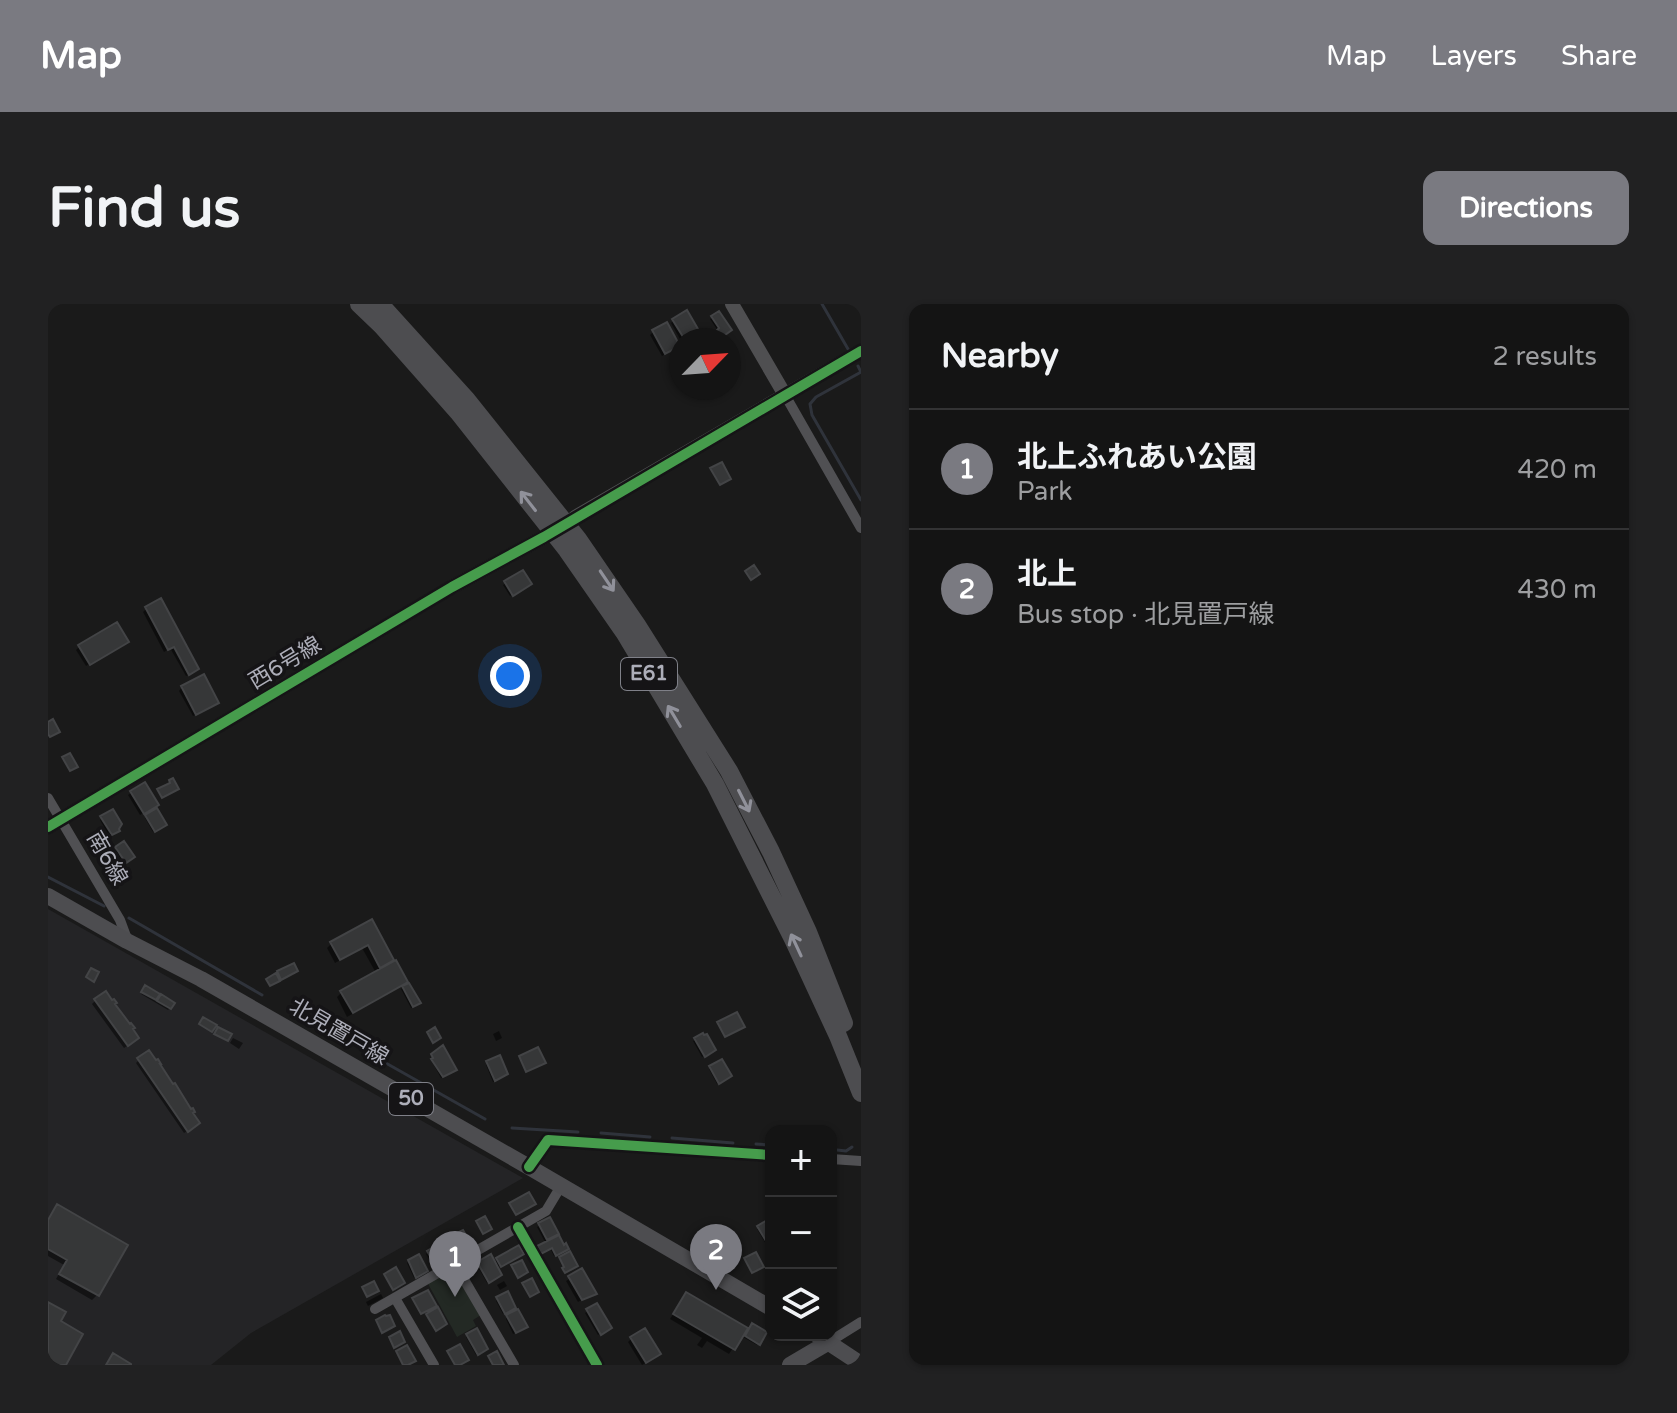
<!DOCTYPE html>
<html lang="en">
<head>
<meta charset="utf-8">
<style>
	body { margin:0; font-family:"Varela Round","Noto Sans JP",sans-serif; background:#212122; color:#f1f3f6 }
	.controls { position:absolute; right:24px; bottom:24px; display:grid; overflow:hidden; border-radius:16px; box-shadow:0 2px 6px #0004 }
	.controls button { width:72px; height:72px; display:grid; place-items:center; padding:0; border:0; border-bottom:2px solid #333334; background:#141414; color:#f1f3f6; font:40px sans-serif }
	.compass { position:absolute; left:621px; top:24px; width:72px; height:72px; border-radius:50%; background:#141414; box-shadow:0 2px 6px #0004; rotate:65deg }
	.you { position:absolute; left:462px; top:372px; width:28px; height:28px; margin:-20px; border:6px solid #fff; border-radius:50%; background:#1a73e8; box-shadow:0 0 0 12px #1a73e833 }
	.badge { display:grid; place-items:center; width:52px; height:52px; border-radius:50%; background:#7a7a81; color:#fff; font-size:26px; font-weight:700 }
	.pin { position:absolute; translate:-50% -66px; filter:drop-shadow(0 2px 4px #0008) }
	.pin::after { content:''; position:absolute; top:42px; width:28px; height:24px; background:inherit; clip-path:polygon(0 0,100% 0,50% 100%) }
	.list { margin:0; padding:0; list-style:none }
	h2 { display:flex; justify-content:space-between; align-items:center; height:104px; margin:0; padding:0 32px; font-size:34px }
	h2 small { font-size:26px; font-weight:400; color:#9d9ea0 }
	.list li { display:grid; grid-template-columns:52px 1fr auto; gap:24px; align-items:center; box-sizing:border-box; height:120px; padding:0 32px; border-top:2px solid #333334 }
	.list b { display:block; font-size:30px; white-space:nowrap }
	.list p { margin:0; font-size:26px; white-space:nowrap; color:#9d9ea0 }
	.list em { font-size:26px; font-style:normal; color:#9d9ea0 }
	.icon { flex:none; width:44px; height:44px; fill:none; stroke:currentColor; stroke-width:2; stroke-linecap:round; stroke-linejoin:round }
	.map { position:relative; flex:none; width:813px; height:1061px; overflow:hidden; border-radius:16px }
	header { display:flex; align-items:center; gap:48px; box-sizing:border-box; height:112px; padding:0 40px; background:#7a7a81; color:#fff }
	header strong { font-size:38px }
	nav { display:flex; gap:44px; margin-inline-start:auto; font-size:28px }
	.intro { display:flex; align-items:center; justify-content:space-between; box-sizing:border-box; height:192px; padding:0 48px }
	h1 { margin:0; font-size:56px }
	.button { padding:20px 36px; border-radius:16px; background:#7a7a81; color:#fff; font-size:28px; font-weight:700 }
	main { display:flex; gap:48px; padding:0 48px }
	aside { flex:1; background:#141414; border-radius:16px; box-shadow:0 2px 6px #0004 }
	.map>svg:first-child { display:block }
	.built { fill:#242426 }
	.green { fill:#232924 }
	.shadow { fill:#0007 }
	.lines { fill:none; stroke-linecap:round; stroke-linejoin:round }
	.stream { stroke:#2f333b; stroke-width:3 }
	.building { fill:#363738; stroke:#434446; stroke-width:2 }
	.street { stroke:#505053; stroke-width:10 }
	.secondary { stroke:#4f4f51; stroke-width:14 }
	.primary { stroke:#4d4d50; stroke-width:16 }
	.highway { stroke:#4d4d50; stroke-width:18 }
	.cycleway-casing { stroke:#151416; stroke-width:15 }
	.cycleway { stroke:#469c4c; stroke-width:10 }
	.oneway { stroke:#90919a }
	.labels { text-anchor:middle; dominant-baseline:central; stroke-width:7; stroke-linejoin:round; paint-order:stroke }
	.shield { fill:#151416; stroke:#7f8088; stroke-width:2 }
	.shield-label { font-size:20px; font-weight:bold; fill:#adaeb9 }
	.street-label { font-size:22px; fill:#adaeb9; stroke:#151416 }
</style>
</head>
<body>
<header>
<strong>Map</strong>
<nav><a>Map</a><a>Layers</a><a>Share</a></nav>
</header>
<div class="intro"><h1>Find us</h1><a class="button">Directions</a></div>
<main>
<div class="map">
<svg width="813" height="1061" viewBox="0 0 813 1061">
	<rect width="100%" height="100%" fill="#1a1a1a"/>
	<path class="built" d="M0,605L475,874L203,1029L163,1061H0Z"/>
	<path class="green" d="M407,960L436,1009L425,1016L428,1022L409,1033L378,976Z"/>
	<path class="shadow" d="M671,9L682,26L672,34L669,29L670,27L662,15Z
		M626,16L646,36H633V37L623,19Z
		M605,28L627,44L614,52L602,31Z
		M474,268L480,282L462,292L455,281Z
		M98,305L146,368L138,372L122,344L116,348L95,308Z
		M75,341L38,362L28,346L32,342Z
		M134,383L165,402L145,412L131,387Z
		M84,488L105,504L92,511L80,491Z
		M98,512L115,522L105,528L97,514Z
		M54,514L68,528L61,532L52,516Z
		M76,540L84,553L75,559L67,546Z
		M323,618L358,678L352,683L299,713L289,693L293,689L328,669L314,644L287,659L279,644L284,639Z
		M360,681L368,701L363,704L353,685Z
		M98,683L125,699L122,704L120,706L93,690Z
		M48,696L65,700L86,737L76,744L44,700Z
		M451,727L454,734L448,737L445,730Z
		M185,734L195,739L191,745L182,739Z
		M647,736L664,748L654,753L645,737Z
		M395,744L404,767L393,774L382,754Z
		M91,756L147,822L136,829L88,759Z
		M439,759L456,772L445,778L438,761Z
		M662,764L680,774L669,780L661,765Z
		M9,902L77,941L49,991L44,996L8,975L16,961L0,952V915Z
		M501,916L517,946L506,952L502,944L491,950L489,946L498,940L489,923Z
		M723,918V940L719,942L709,925Z
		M380,948L398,957L386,963L378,950Z
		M472,951L448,964L450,973L439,979L429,961L430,959H445L449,955Z
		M361,957L376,969L366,974L359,959Z
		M533,967L546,989L530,998L518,977Z
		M456,977L459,982L452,986L449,981Z
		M333,990L335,994L320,1002L318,998Z
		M638,990L701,1026L710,1040L709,1041L693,1032L681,1050L659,1037L654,1044L649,1041L654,1034L622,1015Z
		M449,995L464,1005L455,1010L448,997Z
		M548,1002L560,1026L550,1031L537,1009Z
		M459,1013L476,1024L465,1030L458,1015Z
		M419,1031L436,1047L428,1051L418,1033Z
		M584,1034L607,1053L594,1061L580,1038Z"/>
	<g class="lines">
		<path class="stream" d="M774,0L800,45
			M810,62L813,68L768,93L762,100L764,111L813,196
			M0,573L56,602
			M81,614L214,691
			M313,745L437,815
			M464,824L530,828
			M553,829L602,833
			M624,834L685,839
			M708,840L723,841
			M789,846L798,847L804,843"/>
	</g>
	<path class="building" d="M639,6L654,32L647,36H637L624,15Z
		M671,7L684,26L674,33L669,26L671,24L663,12Z
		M619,18L632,42L617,50L604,26Z
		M674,158L683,175L672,181L662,164Z
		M706,261L712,270L703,276L697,267Z
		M475,266L484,280L465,292L456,277Z
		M113,294L151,365L141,371L126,343L120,346L97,303Z
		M69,318L81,338L42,361L30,341Z
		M156,370L171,399L148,411L133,382Z
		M5,415L12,428L2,433L0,430V418Z
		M22,449L30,463L22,467L14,453Z
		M125,474L131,485L114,494L109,485L122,479L121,476Z
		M97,478L111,501L96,510L82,487Z
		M109,504L119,521L107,528L97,511Z
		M65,505L74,520L71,525L72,527L64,531L52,512Z
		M76,537L87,553L78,559L67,543Z
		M324,615L346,656L332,664L320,641L292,656L282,638Z
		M348,656L360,678L305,709L292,687Z
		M246,659L250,667L233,676L229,667Z
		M43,664L51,668L46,678L38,673Z
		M228,669L232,677L222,682L218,675Z
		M361,679L373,699L365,703L354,682Z
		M97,681L112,690L108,696L93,688Z
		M58,687L64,696L66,695L69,699L67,700L82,720L83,719L87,724L85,725L91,734L80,742L46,695Z
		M113,690L127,699L123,705L109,697Z
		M689,708L697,723L677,733L669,718Z
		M155,713L169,721L164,728L151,720Z
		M170,723L184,730L180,737L166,730Z
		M387,723L393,734L385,739L379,728Z
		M655,729L656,731L659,730L668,746L657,753L646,734Z
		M395,741L409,766L395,773L383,755L385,754L383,750Z
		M490,743L498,759L478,768L471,752Z
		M101,746L108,756L110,755L113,760H112L125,780L127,779L143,805L145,804L147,808L145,809L152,819L140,828L89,754Z
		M452,751L460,770L447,777L438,757Z
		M674,755L684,772L671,780L661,762Z
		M481,888L488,900L468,911L461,899Z
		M9,900L80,941L51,992L11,970L19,956L0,945V916Z
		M437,912L444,925L435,930L428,917Z
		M502,913L511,930L499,936L490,919Z
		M723,914V941L721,942L709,922Z
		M415,926L423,940L415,945L407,930Z
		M511,931L516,941L518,939L521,945L508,952L504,944L493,950L489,942Z
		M393,939L402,955L388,963L379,947Z
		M471,941L476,950L453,963L448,954Z
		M522,947L530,962L517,969L514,964L516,963L511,953Z
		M708,948L716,963L704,969L696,954Z
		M371,950L380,967L368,974L360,956Z
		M443,950L454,971L441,979L429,958Z
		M474,956L480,968L470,974L463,961Z
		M348,963L357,979L345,986L336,970Z
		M534,964L549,990L534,996L520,972Z
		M484,974L491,988L482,993L474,979Z
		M326,977L331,987L319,993L314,983Z
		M380,986L389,1002L373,1010L364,994Z
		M460,987L468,1004L457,1010L448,993Z
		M638,988L700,1024L687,1046L625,1010Z
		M0,998L18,1008L13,1017L35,1030L18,1061H0Z
		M549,999L564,1024L553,1031L538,1005Z
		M390,1003L399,1020L388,1027L378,1010Z
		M470,1005L480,1023L468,1029L458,1011Z
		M337,1011L338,1012L342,1011L347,1022L334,1029L328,1016Z
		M704,1019L719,1028L712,1041L697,1032Z
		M429,1024L440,1045L430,1051L418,1030Z
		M597,1024L613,1050L598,1059L582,1033Z
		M352,1027L357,1038L346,1044L341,1033Z
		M412,1040L421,1056L412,1061H407L399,1047Z
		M359,1041L368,1057L360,1061H355L348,1047Z
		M449,1047L456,1061H445L440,1052Z
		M65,1049L83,1060V1061H58Z"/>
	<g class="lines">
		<path class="street" d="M737,91L813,224
			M0,494L72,616L79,635
			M783,855L813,857
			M481,863L500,836L723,851
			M470,923L549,1061
			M407,960L466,1061
			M347,994L386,1061
			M327,1005L498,907L513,882
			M781,1038L813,1018"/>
		<path class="secondary" d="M684,0L737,91
			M527,213L813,47
			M0,523L404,283L496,233"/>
		<path class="primary" d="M0,592L79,637L153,675L481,863L723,1004
			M769,1031L813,1060
			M742,1061L781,1038"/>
		<path class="highway" d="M311,0L334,22L410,108L519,246L576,328L667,480L745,635L790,732L813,789
			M332,0L419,96L530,235L589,321L681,467L723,548L760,628L796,719"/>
		<defs>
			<path id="cycleway" d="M0,523L404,283L496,233L813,47
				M481,863L500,836L723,851
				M470,923L549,1061"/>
		</defs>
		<use href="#cycleway" class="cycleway-casing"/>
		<use href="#cycleway" class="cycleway"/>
	</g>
	<defs><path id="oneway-shaft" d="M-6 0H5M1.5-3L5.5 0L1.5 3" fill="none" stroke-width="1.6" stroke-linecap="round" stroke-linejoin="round" transform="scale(2)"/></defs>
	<g class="oneway">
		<use href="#oneway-shaft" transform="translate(480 197) rotate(-128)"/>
		<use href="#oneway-shaft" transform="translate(559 277) rotate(56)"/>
		<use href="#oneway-shaft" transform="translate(626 412) rotate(-121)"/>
		<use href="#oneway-shaft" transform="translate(696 497) rotate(63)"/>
		<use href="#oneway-shaft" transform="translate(748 641) rotate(-115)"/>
	</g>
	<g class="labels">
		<g class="shield">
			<rect x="573" y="354" width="56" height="32" rx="6"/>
			<rect x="341" y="779" width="44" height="32" rx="6"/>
		</g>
		<g class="shield-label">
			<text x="601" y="370">E61</text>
			<text x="363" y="795">50</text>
		</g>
		<g class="street-label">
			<text transform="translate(237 359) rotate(-31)">西6号線</text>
			<text transform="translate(59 554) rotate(60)">南6線</text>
			<text transform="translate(291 728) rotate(30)">北見置戸線</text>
		</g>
	</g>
</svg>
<div class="controls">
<button>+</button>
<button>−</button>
<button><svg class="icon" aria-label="layers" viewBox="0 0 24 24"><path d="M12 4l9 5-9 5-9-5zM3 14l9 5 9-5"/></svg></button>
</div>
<svg class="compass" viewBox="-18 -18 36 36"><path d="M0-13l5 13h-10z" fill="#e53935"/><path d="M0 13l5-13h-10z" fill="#9d9ea0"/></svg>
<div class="you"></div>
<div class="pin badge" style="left:407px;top:993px">1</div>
<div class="pin badge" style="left:668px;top:986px">2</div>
</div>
<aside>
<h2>Nearby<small>2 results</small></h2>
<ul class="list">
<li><span class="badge">1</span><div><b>北上ふれあい公園</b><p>Park</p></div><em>420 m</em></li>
<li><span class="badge">2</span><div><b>北上</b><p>Bus stop · 北見置戸線</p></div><em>430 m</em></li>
</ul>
</aside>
</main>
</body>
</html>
